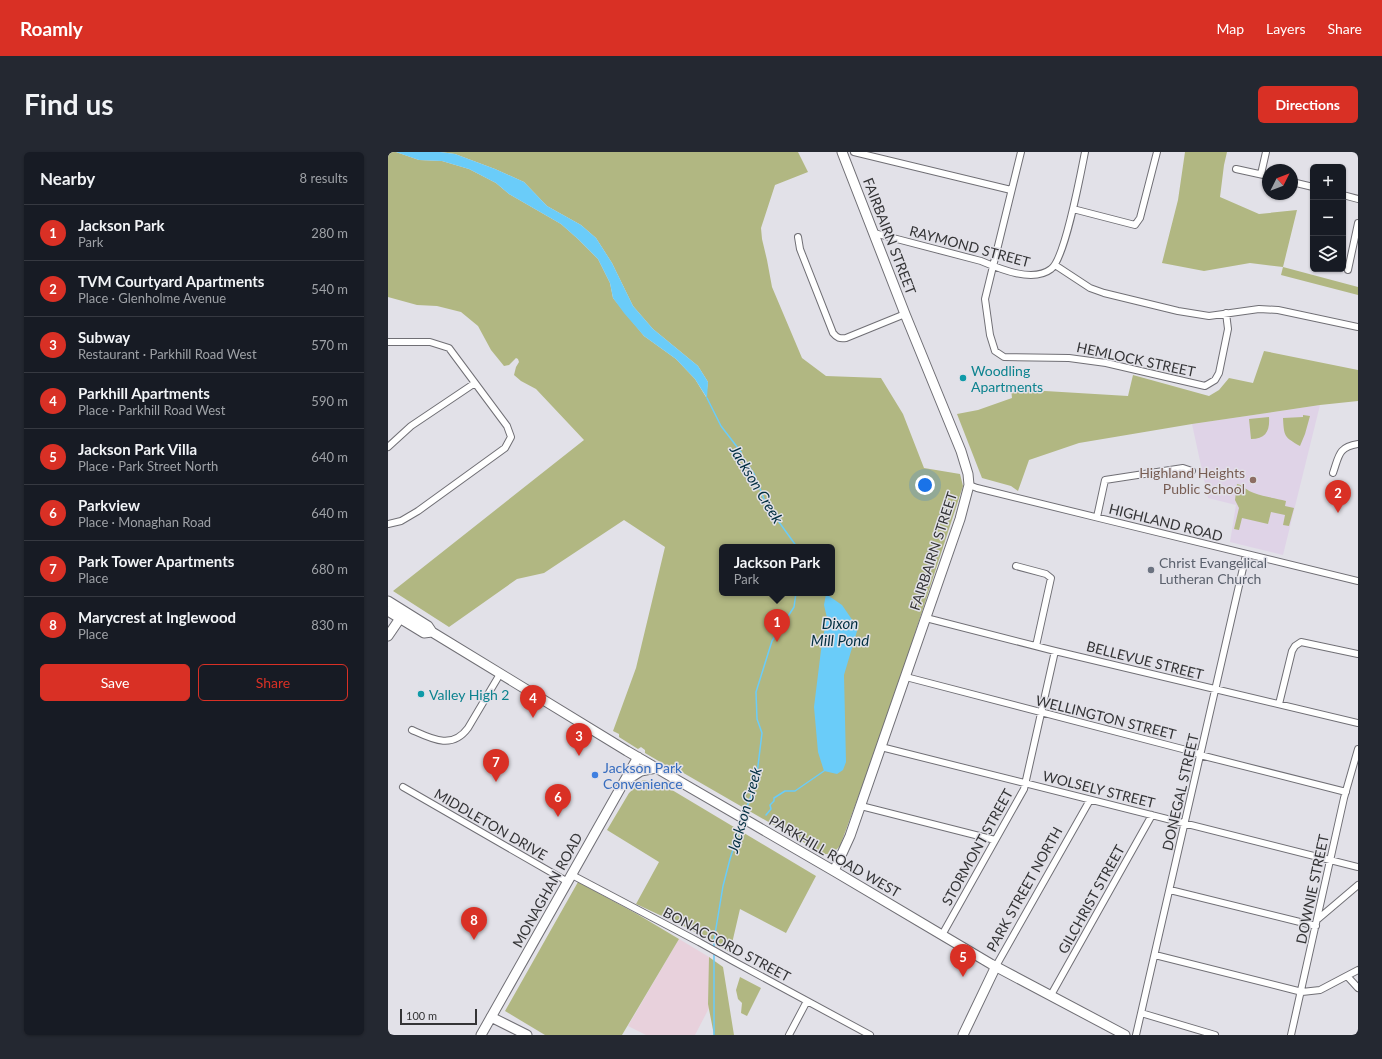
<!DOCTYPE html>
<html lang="en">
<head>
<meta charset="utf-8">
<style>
	body { margin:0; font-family:Lato,sans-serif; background:#242831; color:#f1f3f6 }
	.controls { position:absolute; right:12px; top:12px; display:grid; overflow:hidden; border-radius:6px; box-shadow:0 1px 3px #0004 }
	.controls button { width:36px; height:36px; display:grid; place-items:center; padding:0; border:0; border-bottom:1px solid #363941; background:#171b24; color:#f1f3f6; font:20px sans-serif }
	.compass { position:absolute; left:874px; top:12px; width:36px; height:36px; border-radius:50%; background:#171b24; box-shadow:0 1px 3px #0004; rotate:48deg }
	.scale { position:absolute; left:12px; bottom:10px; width:77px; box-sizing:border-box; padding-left:4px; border:2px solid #343436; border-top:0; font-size:11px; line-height:14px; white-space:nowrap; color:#343436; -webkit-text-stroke:3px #e2e1e8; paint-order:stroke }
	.you { position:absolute; left:537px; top:333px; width:14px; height:14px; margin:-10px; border:3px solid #fff; border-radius:50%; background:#1a73e8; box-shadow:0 0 0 6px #1a73e833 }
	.badge { display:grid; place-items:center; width:26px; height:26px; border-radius:50%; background:#d93025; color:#fff; font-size:13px; font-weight:700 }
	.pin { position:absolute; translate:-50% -33px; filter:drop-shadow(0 1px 2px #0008) }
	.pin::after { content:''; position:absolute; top:21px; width:14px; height:12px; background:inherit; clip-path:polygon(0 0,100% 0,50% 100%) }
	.popup { position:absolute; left:331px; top:392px; width:116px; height:52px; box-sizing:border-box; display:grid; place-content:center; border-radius:6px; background:#171b24; filter:drop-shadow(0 1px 3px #0005); font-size:13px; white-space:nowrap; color:#9ea1a6 }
	.popup b { font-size:15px; color:#f1f3f6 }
	.popup::after { content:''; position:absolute; left:50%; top:100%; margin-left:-8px; border:8px solid transparent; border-top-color:#171b24 }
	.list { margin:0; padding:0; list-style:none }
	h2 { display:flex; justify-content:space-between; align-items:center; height:52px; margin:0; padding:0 16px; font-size:17px }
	h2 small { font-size:13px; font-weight:400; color:#9ea1a6 }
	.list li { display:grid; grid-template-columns:26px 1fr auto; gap:12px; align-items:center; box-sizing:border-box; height:56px; padding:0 16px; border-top:1px solid #363941 }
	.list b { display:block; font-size:15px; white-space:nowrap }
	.list p { margin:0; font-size:13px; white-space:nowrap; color:#9ea1a6 }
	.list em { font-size:13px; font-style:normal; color:#9ea1a6 }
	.actions { display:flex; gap:8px; padding:12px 16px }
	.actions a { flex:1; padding:9px 0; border:1px solid #d93025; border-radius:6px; text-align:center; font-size:14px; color:#d93025 }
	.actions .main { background:#d93025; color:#fff }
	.icon { flex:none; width:22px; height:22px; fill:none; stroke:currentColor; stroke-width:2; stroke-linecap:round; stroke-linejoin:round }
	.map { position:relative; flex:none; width:970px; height:883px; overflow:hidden; border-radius:6px }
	header { display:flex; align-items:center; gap:24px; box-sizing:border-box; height:56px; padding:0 20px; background:#d93025; color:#fff }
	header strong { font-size:19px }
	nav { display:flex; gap:22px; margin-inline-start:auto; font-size:14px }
	.intro { display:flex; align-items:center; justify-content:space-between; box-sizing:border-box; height:96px; padding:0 24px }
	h1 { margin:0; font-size:28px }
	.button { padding:10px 18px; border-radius:6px; background:#d93025; color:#fff; font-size:14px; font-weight:700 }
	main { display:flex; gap:24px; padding:0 24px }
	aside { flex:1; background:#171b24; border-radius:6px; box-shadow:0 1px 3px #0004 }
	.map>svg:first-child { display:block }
	.industrial { fill:#e8d1dc }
	.education { fill:#dfd3e7 }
	.green { fill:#b1b782; fill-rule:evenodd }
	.water { fill:#6accf9 }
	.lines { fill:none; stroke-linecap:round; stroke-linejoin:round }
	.stream { stroke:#6accf9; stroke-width:1.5 }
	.street-casing { stroke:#706f75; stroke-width:8 }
	.secondary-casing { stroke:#706f75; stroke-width:11 }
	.street { stroke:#fff; stroke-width:6 }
	.secondary { stroke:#fff; stroke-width:9 }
	.culture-dot { fill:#0f9aa8; stroke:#e2e1e8; stroke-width:1.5 }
	.education-dot { fill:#8d6e63; stroke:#e2e1e8; stroke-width:1.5 }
	.worship-dot { fill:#6b7280; stroke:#e2e1e8; stroke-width:1.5 }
	.shop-dot { fill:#3f7fe0; stroke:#e2e1e8; stroke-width:1.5 }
	.labels { text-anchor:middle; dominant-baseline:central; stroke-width:3; stroke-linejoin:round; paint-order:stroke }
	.street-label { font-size:14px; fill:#343436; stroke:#e2e1e8 }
	.culture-label { font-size:14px; fill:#0d838f; stroke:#e2e1e8; text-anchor:start }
	.education-label { font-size:14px; fill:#785e54; stroke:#e2e1e8; text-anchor:end }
	.worship-label { font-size:14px; fill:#5b616d; stroke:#e2e1e8; text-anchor:start }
	.shop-label { font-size:14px; fill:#366cbe; stroke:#e2e1e8; text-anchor:start }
	.water-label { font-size:15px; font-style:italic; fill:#002e40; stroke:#e2e1e8 }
</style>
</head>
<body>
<header>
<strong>Roamly</strong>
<nav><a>Map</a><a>Layers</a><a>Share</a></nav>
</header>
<div class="intro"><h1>Find us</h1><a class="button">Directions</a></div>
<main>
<aside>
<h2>Nearby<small>8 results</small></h2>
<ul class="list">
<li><span class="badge">1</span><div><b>Jackson Park</b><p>Park</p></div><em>280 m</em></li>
<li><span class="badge">2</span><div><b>TVM Courtyard Apartments</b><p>Place · Glenholme Avenue</p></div><em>540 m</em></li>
<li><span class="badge">3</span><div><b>Subway</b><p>Restaurant · Parkhill Road West</p></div><em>570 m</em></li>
<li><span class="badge">4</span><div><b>Parkhill Apartments</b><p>Place · Parkhill Road West</p></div><em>590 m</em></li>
<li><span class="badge">5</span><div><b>Jackson Park Villa</b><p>Place · Park Street North</p></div><em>640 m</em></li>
<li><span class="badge">6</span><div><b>Parkview</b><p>Place · Monaghan Road</p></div><em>640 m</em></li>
<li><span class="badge">7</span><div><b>Park Tower Apartments</b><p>Place</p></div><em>680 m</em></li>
<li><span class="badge">8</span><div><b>Marycrest at Inglewood</b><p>Place</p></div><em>830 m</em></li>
</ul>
<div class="actions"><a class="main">Save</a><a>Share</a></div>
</aside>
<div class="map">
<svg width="970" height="883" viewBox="0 0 970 883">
	<rect width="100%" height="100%" fill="#e2e1e8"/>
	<path class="industrial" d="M291,787L321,805V856L307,883H258L240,874Z"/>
	<path class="education" d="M932,253L895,403L842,390L848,353L820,346L804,272Z"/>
	<path class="green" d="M0,0H8L31,8L54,9L81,17L108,31L121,42L173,72L190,87L210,107L222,131L225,146L256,184L288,207L307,227L318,245L320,230L310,214L265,177L245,154L224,111L208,86L193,73L159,54L136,30L107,17L67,2L52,0H410L420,20L387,33L373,76L374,87L379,108L384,135L414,206L438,224L493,226L515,262L536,316L572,322L575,334L514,521L472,640L452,694L444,702H436L292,619L291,621L257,601V598L253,595L250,597L231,585V582L225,579L248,516L277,395L236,368L156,421L129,427L61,475L5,439L196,288L148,237L133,229L126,223L128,215L131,210L130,207L128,206L121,213L116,214L103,198L90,174L73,160L49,154L29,153L0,145ZM334,395H444V441H334Z
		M797,0H839L836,13L832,45L871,62L909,58L895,115L970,135V143L893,123L895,115L862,111L816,119L774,111L790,48Z
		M876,199L970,218V249L932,253L804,272L691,291L641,308L630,339L623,334L594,326L569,262L590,258L624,246L623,237L740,244L745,223L821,244L831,238L841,226L865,231Z
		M915,263L922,264L917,282L912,294C896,285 896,284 895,266L915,265Z
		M881,265C882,279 878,287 863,287L861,267Z
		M849,332C855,333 859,339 866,341C876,345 888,346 898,349L897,354L906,356L901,374L895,373L897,363L883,360L880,372L854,366L851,378L846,377L851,356L847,348Z
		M255,628L274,632L428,724L398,781L352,757L342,800L316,786L302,777L248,752L271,710L219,678L241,641Z
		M190,730L249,762L291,787L234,883H157L117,859Z
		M321,805L335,815L346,883H326L320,852Z
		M352,825L373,836L359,864L353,861L354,851L350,847L348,838Z"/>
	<path class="water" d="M8,0H52L67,2L107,17L136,30L159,54L193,73L208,86L224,111L245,154L265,177L310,214L320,230L319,246L307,227L288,207L256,184L236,161L225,146L222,131L210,107L190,87L173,72L121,42L108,31L81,17L54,9L31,8Z
		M438,442L454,453L465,469L469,479L456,523L458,610L455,618L449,622L436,619L430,600L426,555L434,490L439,466L436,453Z"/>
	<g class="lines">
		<path class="stream" d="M319,246L333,274L353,300V303L366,322L378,352L409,395
			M356,663L368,630L374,581L369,567L368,540L384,489L406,455L408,441
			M378,663L383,657L382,653L386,649V646L397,639H407L436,619
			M326,797V788L335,734L342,707L354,670
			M326,801V883"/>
		<defs>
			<path id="street" d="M466,0L623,38
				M633,0L597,147L602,183L607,199L616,205L681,206L718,211L817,234L827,228L831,221L840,177L838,161
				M848,17L880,24
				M873,22L878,0
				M904,30L925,35
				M955,43L970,47
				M685,57L747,73L752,66L769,0
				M486,81L593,109C612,117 645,131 663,117C677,107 693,20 697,0
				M410,85L412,97L445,181C449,186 452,187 458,186L517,162
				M667,113L702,136L716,141L790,159L821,164L871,157L890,158L970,175
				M960,118L970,71
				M0,190H42L61,196L119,274L123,285L117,296L30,359L13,369L0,372
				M0,295L23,274L87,231
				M945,321C951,304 950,295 970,292
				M581,333L589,336C716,367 843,399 970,429
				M709,365L717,328L795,316L804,319
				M628,414L658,422L663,426L648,494
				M538,466L667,499L970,571
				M518,525L806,600L812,603L958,640
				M891,552L904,499L907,494L913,490L970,502
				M24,578C44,587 64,598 80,576L112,522
				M493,595L970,715
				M15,635L180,730
				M473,654L607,688
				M184,723L311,790L345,809L482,883
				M782,738L928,774
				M930,767L970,733
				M554,783L636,637L667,499
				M767,803L914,840L932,838L970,818
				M608,814L702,648
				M959,824L970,836
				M663,843L764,663
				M753,861L827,883
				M401,883L419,849
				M748,883L858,403
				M903,883L956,646L970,597"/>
			<path id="secondary" d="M0,449L40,474L44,480L239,599L446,719L554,783L603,812L737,883
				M0,459L36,481L44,480
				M0,484L15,462
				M237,629L253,619L268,616
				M446,719L462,684L572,367L581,333L580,322L573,299L517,162L454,0
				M103,865L139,883
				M93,883L250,605
				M575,883L608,814"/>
		</defs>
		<use href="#street" class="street-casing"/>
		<use href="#secondary" class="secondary-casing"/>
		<use href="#street" class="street"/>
		<use href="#secondary" class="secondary"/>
	</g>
	<g class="culture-dot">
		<circle cx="575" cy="226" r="4"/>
		<circle cx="33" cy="542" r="4"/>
	</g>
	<circle class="education-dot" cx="865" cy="328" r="4"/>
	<circle class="worship-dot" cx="763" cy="418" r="4"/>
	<circle class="shop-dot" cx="207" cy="623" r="4"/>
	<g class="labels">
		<g class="street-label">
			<text transform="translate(502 84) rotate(69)">FAIRBAIRN STREET</text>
			<text transform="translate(582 94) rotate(15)">RAYMOND STREET</text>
			<text transform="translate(748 207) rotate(12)">HEMLOCK STREET</text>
			<text transform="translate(778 370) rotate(14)">HIGHLAND ROAD</text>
			<text transform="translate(545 399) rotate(-72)">FAIRBAIRN STREET</text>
			<text transform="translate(757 508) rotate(14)">BELLEVUE STREET</text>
			<text transform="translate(718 565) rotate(14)">WELLINGTON STREET</text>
			<text transform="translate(711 637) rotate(14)">WOLSELY STREET</text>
			<text transform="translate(792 640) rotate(-77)">DONEGAL STREET</text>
			<text transform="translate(103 672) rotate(30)">MIDDLETON DRIVE</text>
			<text transform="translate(589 695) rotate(-61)">STORMONT STREET</text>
			<text transform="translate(447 704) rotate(30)">PARKHILL ROAD WEST</text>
			<text transform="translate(636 737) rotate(-61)">PARK STREET NORTH</text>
			<text transform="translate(924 737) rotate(-78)">DOWNIE STREET</text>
			<text transform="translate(159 738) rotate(-61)">MONAGHAN ROAD</text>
			<text transform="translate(703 747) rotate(-61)">GILCHRIST STREET</text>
			<text transform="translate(339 792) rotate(28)">BONACCORD STREET</text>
		</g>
		<g class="culture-label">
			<text x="583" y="218">Woodling<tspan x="583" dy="16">Apartments</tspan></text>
			<text x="41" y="542">Valley High 2</text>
		</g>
		<g class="education-label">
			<text x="857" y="320">Highland Heights<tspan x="857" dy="16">Public School</tspan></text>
		</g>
		<g class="worship-label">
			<text x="771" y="410">Christ Evangelical<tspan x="771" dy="16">Lutheran Church</tspan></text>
		</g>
		<g class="shop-label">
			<text x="215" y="615">Jackson Park<tspan x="215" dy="16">Convenience</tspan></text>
		</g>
		<g class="water-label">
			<text transform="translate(369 332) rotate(59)">Jackson Creek</text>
			<text x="452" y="471">Dixon<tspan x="452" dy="17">Mill Pond</tspan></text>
			<text transform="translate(356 658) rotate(-74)">Jackson Creek</text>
		</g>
	</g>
</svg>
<div class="controls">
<button>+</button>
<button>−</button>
<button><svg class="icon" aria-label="layers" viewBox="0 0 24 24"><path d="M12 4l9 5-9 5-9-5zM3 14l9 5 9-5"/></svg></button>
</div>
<svg class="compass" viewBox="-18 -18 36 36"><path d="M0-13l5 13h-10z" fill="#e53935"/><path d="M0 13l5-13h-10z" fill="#9ea1a6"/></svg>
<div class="scale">100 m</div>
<div class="you"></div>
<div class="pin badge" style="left:389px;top:490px">1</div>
<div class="popup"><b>Jackson Park</b>Park</div>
<div class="pin badge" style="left:950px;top:361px">2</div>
<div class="pin badge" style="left:191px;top:604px">3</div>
<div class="pin badge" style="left:145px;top:566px">4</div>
<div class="pin badge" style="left:575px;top:825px">5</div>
<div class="pin badge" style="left:170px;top:665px">6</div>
<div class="pin badge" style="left:108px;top:630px">7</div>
<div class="pin badge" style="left:86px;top:788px">8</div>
</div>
</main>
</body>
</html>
